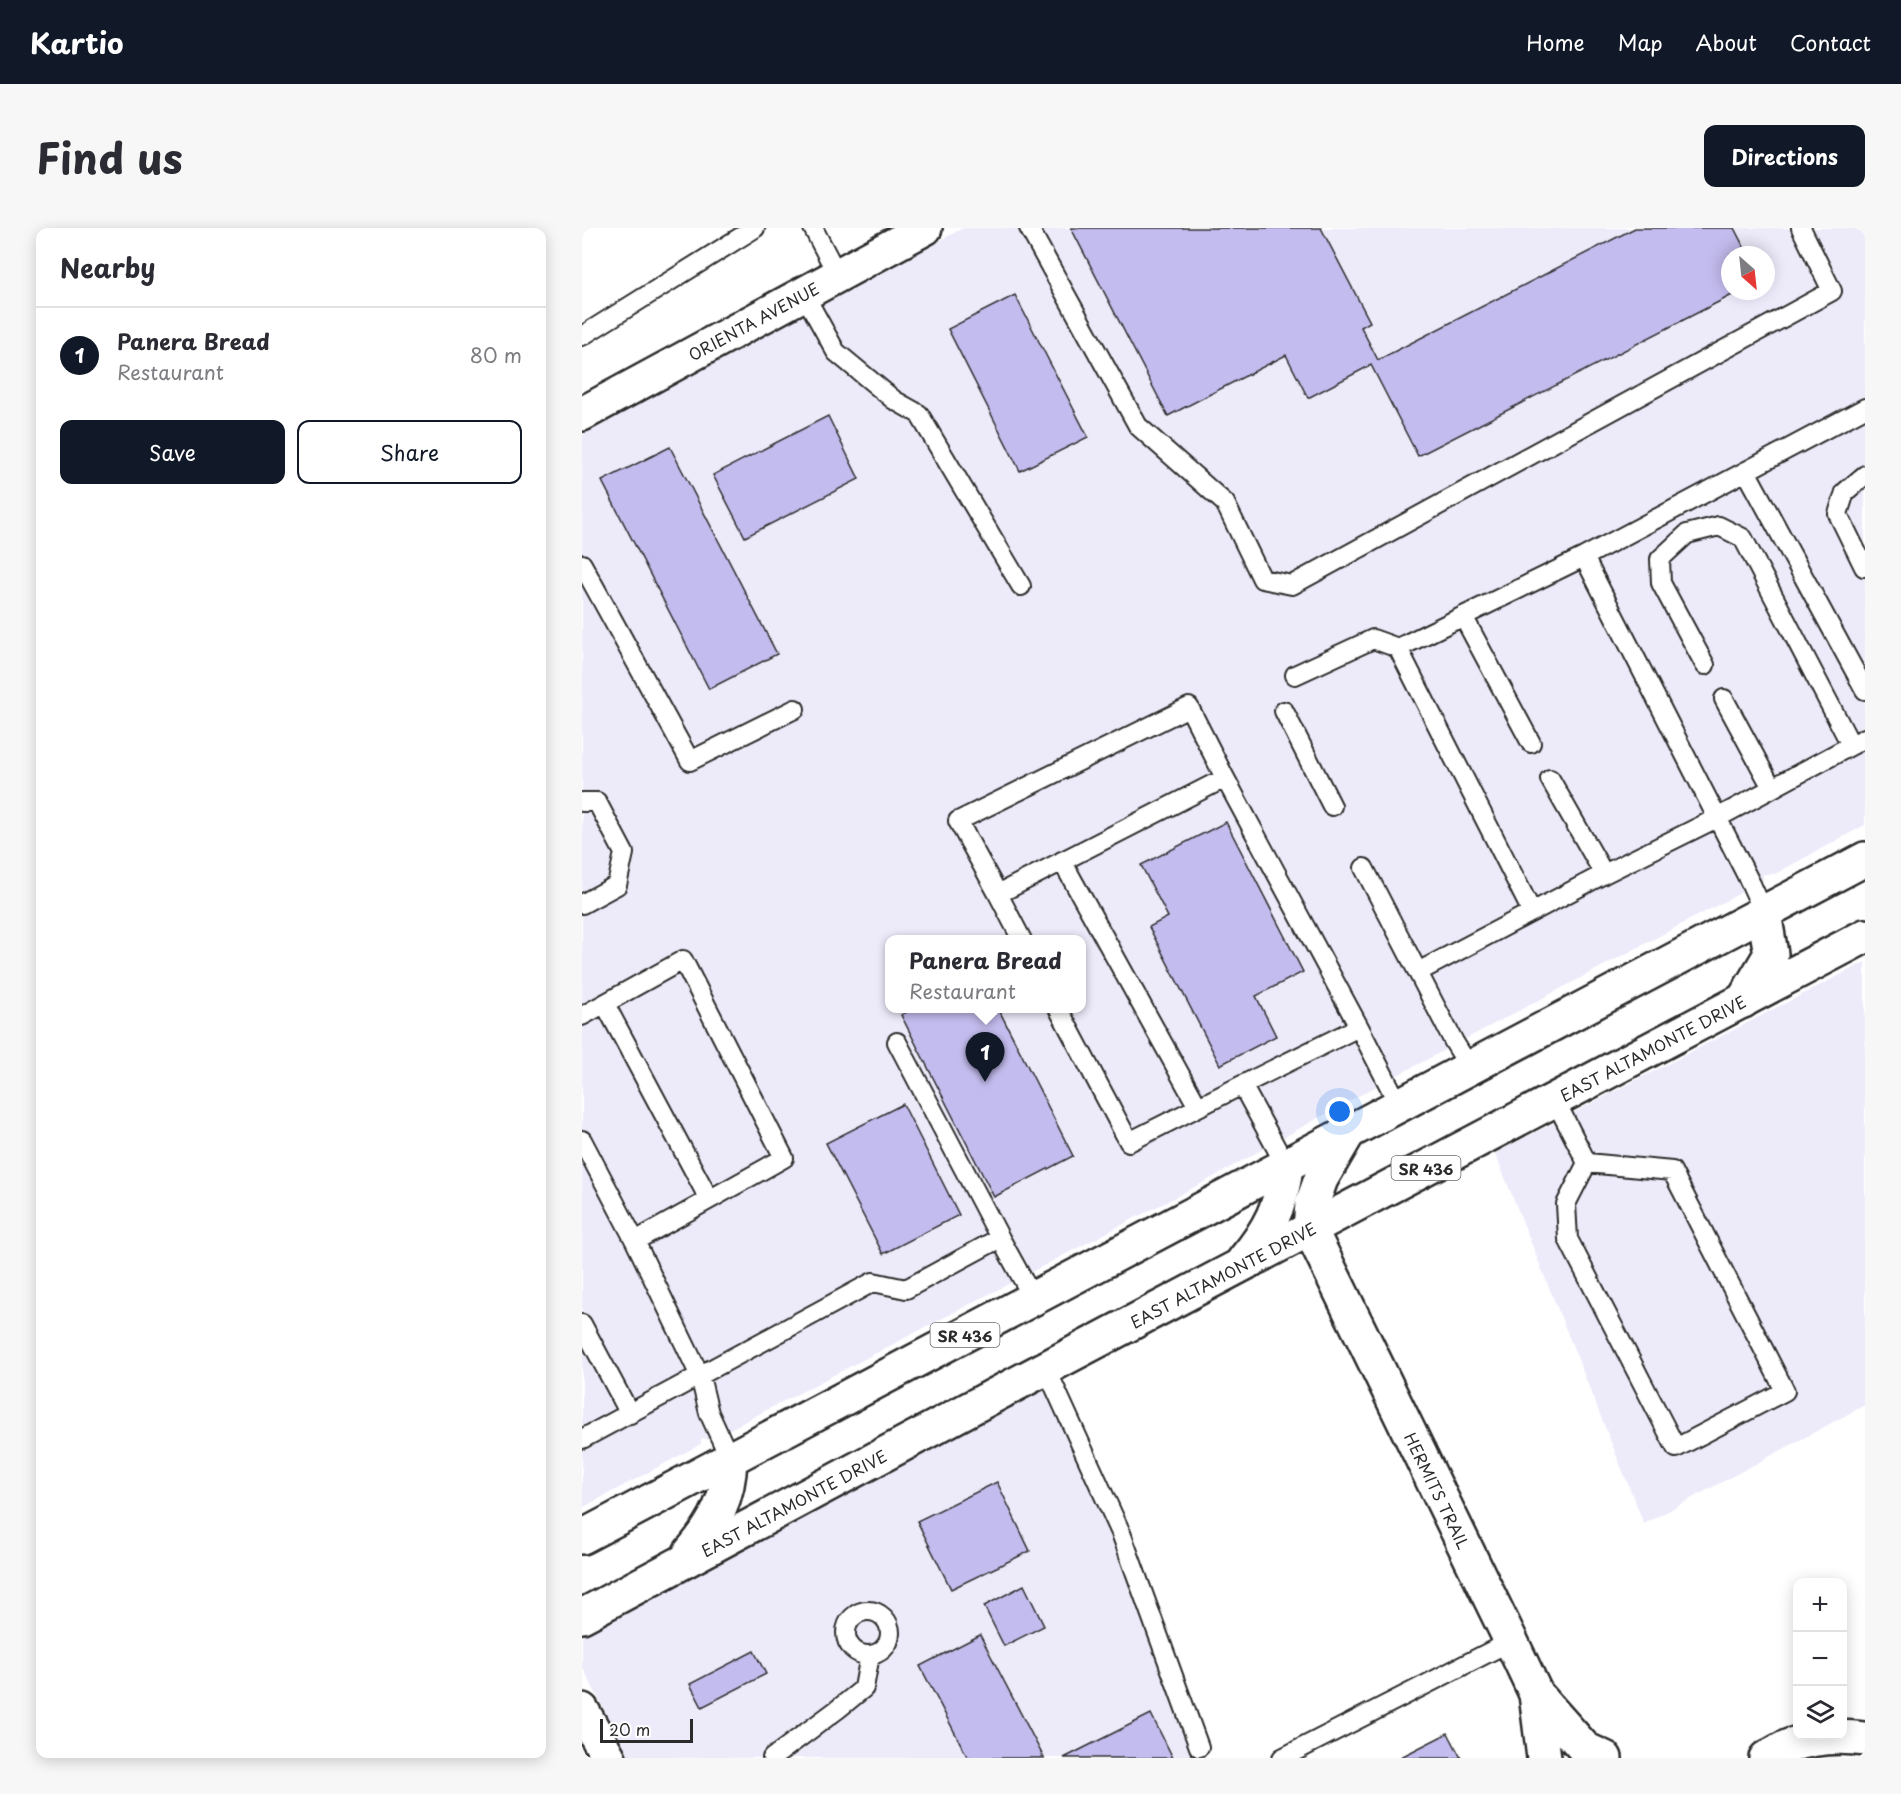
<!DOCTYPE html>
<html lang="en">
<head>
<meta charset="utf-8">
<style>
	body { margin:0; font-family:"Playpen Sans",sans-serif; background:#f7f7f7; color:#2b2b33 }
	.controls { position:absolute; right:18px; bottom:18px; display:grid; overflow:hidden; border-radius:12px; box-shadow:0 3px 15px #0003 }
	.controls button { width:54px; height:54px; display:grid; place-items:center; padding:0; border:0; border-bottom:2px solid #e1e1e2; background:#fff; color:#2b2b33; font:30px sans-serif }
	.compass { position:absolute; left:1139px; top:18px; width:54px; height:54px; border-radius:50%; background:#fff; box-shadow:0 3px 15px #0003; rotate:153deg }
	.scale { position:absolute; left:18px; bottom:15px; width:93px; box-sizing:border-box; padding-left:6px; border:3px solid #2b2b2b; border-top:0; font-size:16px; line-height:21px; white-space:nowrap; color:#2b2b2b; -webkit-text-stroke:4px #fff; paint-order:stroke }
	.you { position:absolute; left:758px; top:884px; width:21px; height:21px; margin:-15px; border:4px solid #fff; border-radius:50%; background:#1a73e8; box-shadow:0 0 0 9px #1a73e833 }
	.badge { display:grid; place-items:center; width:39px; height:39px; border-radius:50%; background:#111827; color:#fff; font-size:20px; font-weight:700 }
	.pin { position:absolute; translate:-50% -50px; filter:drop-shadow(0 2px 3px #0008) }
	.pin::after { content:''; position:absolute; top:32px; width:21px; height:18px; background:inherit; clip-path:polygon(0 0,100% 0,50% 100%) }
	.popup { position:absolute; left:303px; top:707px; width:201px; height:78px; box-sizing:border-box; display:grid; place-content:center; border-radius:12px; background:#fff; filter:drop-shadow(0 2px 4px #0005); font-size:20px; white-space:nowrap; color:#7c7c81 }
	.popup b { font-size:22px; color:#2b2b33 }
	.popup::after { content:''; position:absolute; left:50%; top:100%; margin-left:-12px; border:12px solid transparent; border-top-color:#fff }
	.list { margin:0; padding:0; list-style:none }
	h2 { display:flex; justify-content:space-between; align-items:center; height:78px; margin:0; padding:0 24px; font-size:26px }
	h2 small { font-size:20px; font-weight:400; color:#7c7c81 }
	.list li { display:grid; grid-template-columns:39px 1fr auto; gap:18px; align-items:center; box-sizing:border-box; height:96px; padding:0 24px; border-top:2px solid #e1e1e2 }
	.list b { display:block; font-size:22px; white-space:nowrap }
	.list p { margin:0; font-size:20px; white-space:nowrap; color:#7c7c81 }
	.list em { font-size:20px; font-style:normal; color:#7c7c81 }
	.actions { display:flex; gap:12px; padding:18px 24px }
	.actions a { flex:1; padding:14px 0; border:2px solid #111827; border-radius:12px; text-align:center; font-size:21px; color:#111827 }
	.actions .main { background:#111827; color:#fff }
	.icon { flex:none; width:33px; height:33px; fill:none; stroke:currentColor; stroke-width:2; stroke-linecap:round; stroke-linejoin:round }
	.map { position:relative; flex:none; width:1283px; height:1530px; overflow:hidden; border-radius:12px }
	header { display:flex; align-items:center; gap:36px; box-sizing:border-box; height:84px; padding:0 30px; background:#111827; color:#fff }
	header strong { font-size:28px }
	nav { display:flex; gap:33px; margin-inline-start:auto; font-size:21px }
	.intro { display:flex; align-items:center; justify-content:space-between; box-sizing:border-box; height:144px; padding:0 36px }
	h1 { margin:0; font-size:42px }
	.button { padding:15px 27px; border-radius:12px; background:#111827; color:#fff; font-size:21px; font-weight:700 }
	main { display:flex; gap:36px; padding:0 36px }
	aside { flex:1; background:#fff; border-radius:12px; box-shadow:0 3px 15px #0003 }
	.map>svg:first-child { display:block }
	.built { fill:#edebfa; fill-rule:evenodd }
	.building { fill:#c3bcee; stroke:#2b2b2b; stroke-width:1.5 }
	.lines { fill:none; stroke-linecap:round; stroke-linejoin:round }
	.service-casing { stroke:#2b2b2b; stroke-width:22 }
	.minor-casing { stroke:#2b2b2b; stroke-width:38 }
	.tertiary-casing { stroke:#2b2b2b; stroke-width:38 }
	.primary-casing { stroke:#2b2b2b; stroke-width:38 }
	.service { stroke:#fff; stroke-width:18 }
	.minor { stroke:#fff; stroke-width:33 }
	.tertiary { stroke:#fff; stroke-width:33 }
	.primary { stroke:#fff; stroke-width:33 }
	.labels { text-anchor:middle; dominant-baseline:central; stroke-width:4.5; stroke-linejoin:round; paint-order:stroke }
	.shield { fill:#fff; stroke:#6b6b6b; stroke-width:1.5 }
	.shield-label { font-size:15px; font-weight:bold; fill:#2b2b2b }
	.street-label { font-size:16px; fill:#2b2b2b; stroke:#fff }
</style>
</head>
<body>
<header>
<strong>Kartio</strong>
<nav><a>Home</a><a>Map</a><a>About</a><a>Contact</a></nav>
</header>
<div class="intro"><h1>Find us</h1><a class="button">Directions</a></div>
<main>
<aside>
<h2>Nearby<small></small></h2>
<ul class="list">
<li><span class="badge">1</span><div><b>Panera Bread</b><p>Restaurant</p></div><em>80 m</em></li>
</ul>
<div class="actions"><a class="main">Save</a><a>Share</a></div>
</aside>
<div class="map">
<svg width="1283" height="1530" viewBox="0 0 1283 1530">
	<rect width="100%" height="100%" fill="#fff"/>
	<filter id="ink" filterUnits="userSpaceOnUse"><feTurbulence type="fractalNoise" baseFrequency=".0167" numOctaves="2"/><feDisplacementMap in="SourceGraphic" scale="12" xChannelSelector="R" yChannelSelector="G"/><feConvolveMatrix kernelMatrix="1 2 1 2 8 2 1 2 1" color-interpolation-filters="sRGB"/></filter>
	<g filter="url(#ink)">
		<path class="built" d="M381,0H1283V597L1193,646H1181V653L763,875L626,952L131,1210L119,1211V1216L0,1280V207ZM1148,27H1184V63H1148ZM307,712H499V780H307Z
			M1283,734V1177L1062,1296L913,925Z
			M472,1155L496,1222L616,1530H47L0,1438V1401Z"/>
		<path class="building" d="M489,0H739L788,94L779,99L796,132L1053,0H1152L1166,27H1148V63H1158L836,228L789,137L726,170L704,127L586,188Z
			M433,67L506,209L438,243L366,101Z
			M246,188L277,251L163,309L131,247Z
			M88,219L195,426L127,461L20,253Z
			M644,594L721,744L674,768L694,808L638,837L567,699L586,689L559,637Z
			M331,780H416L491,928L412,969L319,787Z
			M321,876L377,987L301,1026L244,915Z
			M415,1254L448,1323L369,1361L335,1293Z
			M442,1357L462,1398L422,1418L402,1378Z
			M398,1407L462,1530H386L338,1438Z
			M172,1423L184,1446L120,1479L108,1456Z
			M569,1486L591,1530H482Z
			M866,1505L879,1530H817Z"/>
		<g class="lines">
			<defs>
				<path id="service" d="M231,0L256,48
					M447,0L556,198L643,275L680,351L710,357L1250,63L1219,0
					M222,66L254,124L312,172L337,186L439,358
					M0,108L173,0
					M1164,243L1283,462
					M1002,329L1169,656L1182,685
					M0,336L108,533L213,481
					M1282,339L1256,286L1263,264L1283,247
					M881,388L949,515
					M816,420L1002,329L1283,180
					M1123,437L1079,355L1078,331L1105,306L1137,298L1161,310L1269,517
					M713,447L791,411L816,420L950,684
					M1142,471L1190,560
					M702,483L750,578
					M968,551L1022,646
					M0,574H15L42,625L35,657L0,676
					M480,633L616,879
					M782,640L872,814L888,840
					M416,666L376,593L607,479L643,550
					M440,712L416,666L643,550L777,799L817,877
					M836,744L1022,646L1135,590L1283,510
					M23,776L127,971
					M476,780L547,914L660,857L704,938
					M0,788L101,732L202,930L53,1013L118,1148L127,1185L148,1231
					M315,814L418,1010
					M660,857L777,799
					M973,872L1005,935
					M0,912L53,1013
					M1005,935L1090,943L1203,1163L1094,1220L986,1011L984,976Z
					M0,1096L48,1186
					M464,1140L539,1305L617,1519
					M0,1211L291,1054L324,1061L418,1010L451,1070
					M264 1405a22 22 0 1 1 44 0a22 22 0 1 1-44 0Z
					M190,1530L256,1481L282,1460L288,1427
					M700,1530L929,1413"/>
				<g id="minor">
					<path id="s1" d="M728,1001L929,1413L954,1466L962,1530"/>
					<path d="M954,1466L1003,1521L1023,1530"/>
					<path d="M0,1482L27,1530"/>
					<path d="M1184,1530C1193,1526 1201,1520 1210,1517C1233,1509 1260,1508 1283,1511"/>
				</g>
				<g id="tertiary">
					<path id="s2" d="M0,186L343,0"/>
				</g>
				<g id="primary">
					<path d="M1161,773L1189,726L1182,685"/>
					<path d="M728,1001L730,976L739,951L766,905"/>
					<path d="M662,1032C687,1002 700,977 704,938"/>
					<path d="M0,1309L1283,631"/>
					<path d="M108,1325C133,1296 147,1270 148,1231"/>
					<path id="s3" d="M0,1388L430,1158L1283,708"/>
				</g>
			</defs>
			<use href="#service" class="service-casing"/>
			<use href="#minor" class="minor-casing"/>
			<use href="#tertiary" class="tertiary-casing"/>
			<use href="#primary" class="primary-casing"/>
			<use href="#service" class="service"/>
			<use href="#minor" class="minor"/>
			<use href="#tertiary" class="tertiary"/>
			<use href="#primary" class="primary"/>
		</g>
	</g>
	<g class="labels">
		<g class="shield">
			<rect x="809.5" y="928" width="69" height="24" rx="4.5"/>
			<rect x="348.5" y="1095" width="69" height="24" rx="4.5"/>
		</g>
		<g class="shield-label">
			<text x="844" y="940">SR 436</text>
			<text x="383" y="1107">SR 436</text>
		</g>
		<g class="street-label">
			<text stroke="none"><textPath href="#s2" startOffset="195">ORIENTA AVENUE</textPath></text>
			<text stroke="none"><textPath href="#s3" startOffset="1212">EAST ALTAMONTE DRIVE</textPath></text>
			<text stroke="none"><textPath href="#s3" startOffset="726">EAST ALTAMONTE DRIVE</textPath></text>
			<text stroke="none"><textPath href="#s1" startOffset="291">HERMITS TRAIL</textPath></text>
			<text stroke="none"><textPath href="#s3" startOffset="240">EAST ALTAMONTE DRIVE</textPath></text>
		</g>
	</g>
</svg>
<div class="controls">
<button>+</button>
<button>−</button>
<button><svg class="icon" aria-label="layers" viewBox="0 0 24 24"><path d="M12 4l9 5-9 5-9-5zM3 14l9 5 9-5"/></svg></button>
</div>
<svg class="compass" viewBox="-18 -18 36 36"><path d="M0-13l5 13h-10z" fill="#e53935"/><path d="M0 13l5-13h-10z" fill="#7c7c81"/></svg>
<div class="scale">20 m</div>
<div class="you"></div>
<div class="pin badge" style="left:403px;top:854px">1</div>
<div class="popup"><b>Panera Bread</b>Restaurant</div>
</div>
</main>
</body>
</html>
